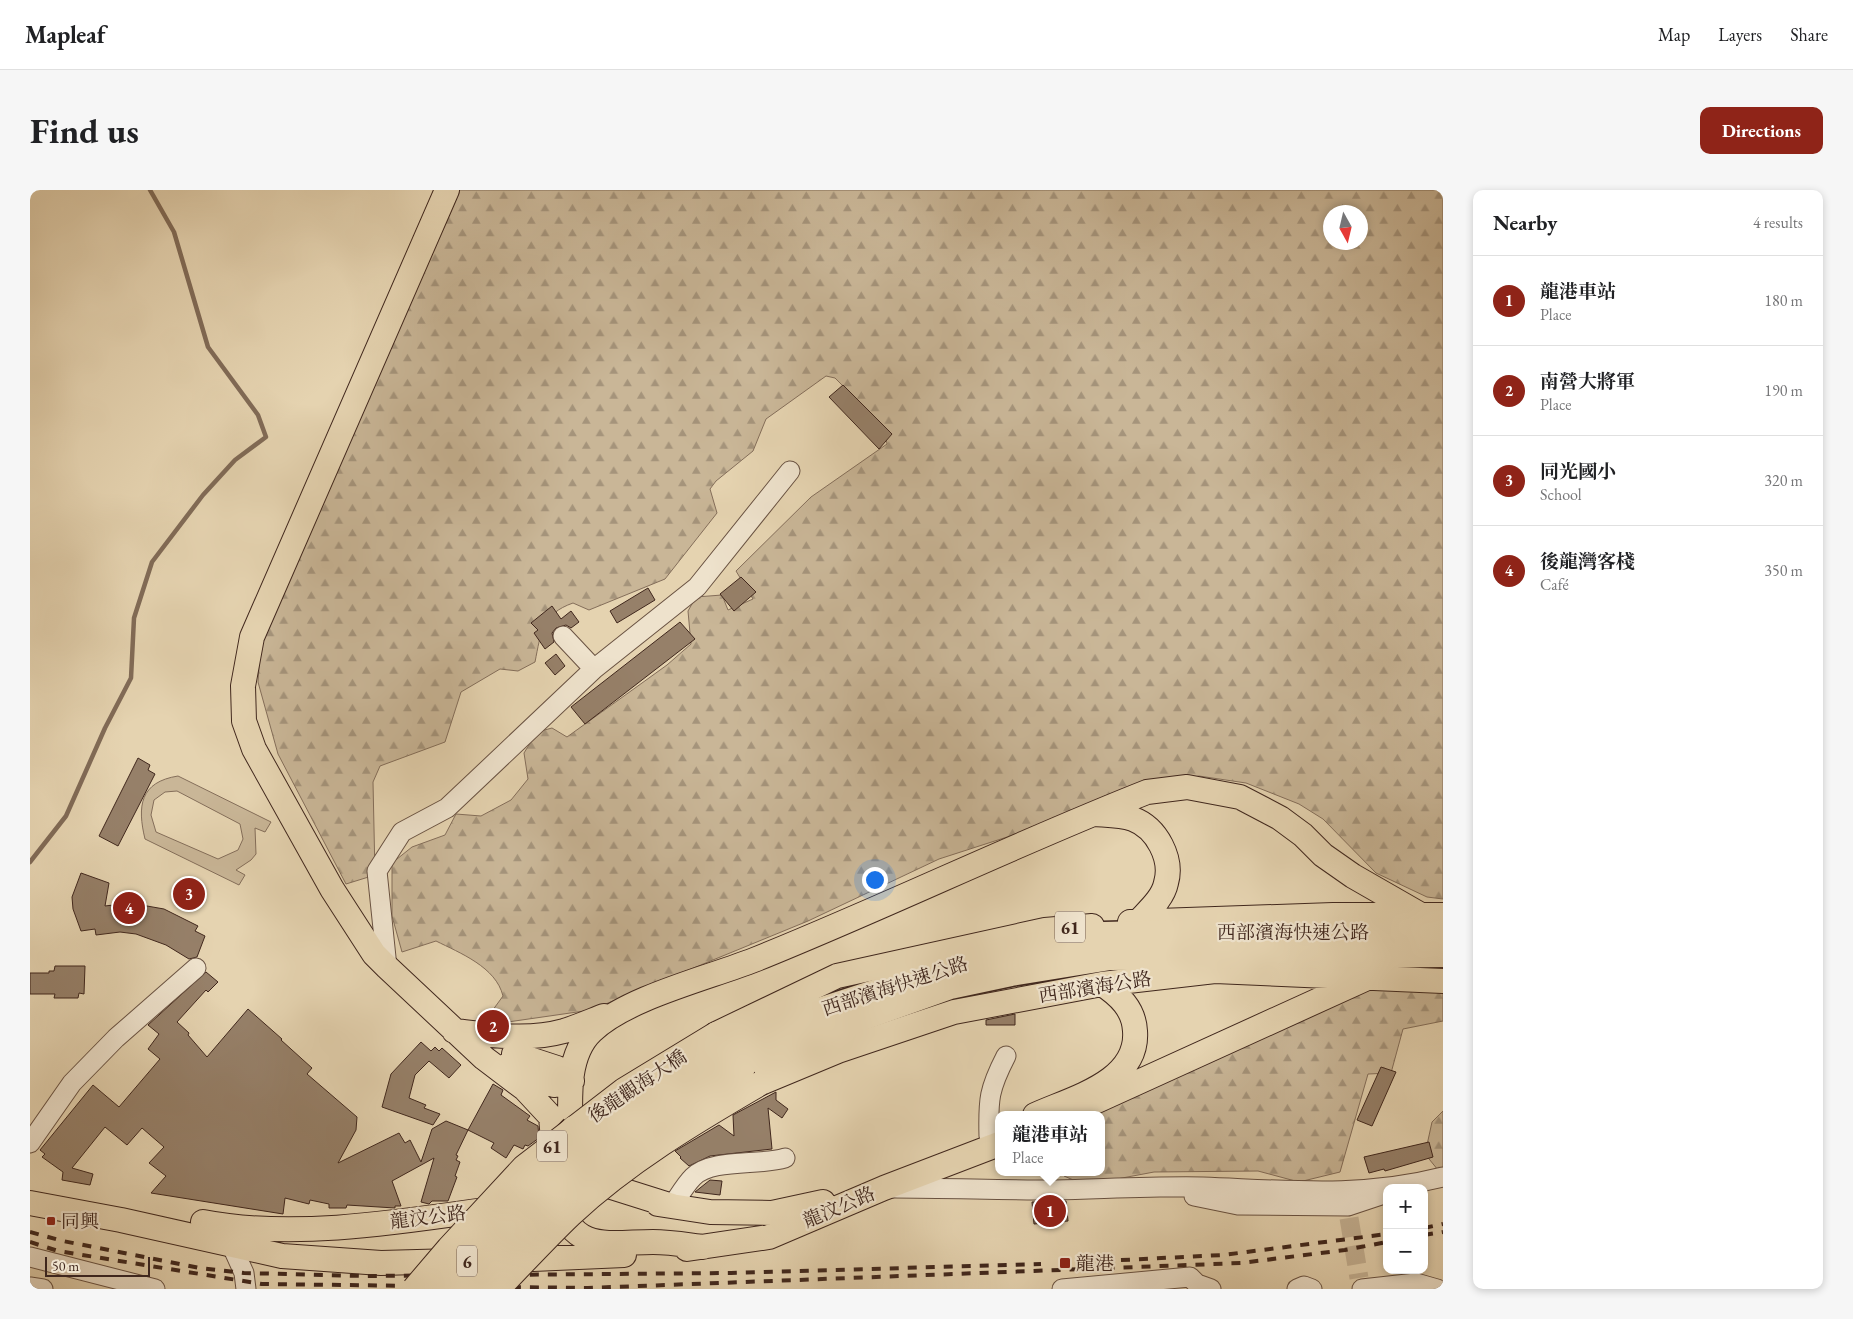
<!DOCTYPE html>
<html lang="en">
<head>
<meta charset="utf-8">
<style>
	body { margin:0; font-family:"EB Garamond","Noto Serif TC",serif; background:#f6f6f6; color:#202124 }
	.controls { position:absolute; right:15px; bottom:15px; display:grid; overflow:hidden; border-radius:10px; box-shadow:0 2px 8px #0003 }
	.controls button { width:45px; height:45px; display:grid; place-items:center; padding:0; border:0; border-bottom:1px solid #e0e0e0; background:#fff; color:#202124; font:25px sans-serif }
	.compass { position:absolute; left:1293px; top:15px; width:45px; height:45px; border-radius:50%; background:#fff; box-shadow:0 2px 8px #0003; rotate:172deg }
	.scale { position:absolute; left:15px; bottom:12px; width:105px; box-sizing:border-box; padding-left:5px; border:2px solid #40271d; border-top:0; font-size:14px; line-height:18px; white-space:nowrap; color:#40271d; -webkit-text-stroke:4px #eee2cc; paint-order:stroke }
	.you { position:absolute; left:844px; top:689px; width:18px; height:18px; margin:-12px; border:4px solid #fff; border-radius:50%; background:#1a73e8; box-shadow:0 0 0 8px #1a73e833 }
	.badge { display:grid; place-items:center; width:32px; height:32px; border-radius:50%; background:#8f2418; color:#fff; font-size:16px; font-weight:700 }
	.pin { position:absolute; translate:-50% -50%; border:2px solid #fff; box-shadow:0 1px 5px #0006 }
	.popup { position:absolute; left:965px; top:921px; width:110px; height:65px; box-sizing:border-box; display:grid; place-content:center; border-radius:10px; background:#fff; filter:drop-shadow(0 1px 4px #0005); font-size:16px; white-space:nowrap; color:#757577 }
	.popup b { font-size:19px; color:#202124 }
	.popup::after { content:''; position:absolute; left:50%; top:100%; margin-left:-10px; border:10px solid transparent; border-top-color:#fff }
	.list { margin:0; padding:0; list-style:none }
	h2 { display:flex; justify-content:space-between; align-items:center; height:65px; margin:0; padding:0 20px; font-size:21px }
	h2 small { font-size:16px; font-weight:400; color:#757577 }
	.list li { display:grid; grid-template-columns:32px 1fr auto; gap:15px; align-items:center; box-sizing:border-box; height:90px; padding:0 20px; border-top:1px solid #e0e0e0 }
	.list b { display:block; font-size:19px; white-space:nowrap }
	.list p { margin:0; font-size:16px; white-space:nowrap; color:#757577 }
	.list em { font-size:16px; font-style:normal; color:#757577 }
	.map { position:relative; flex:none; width:1413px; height:1099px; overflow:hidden; border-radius:10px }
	header { display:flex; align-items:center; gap:30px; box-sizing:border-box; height:70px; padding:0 25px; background:#fff; border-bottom:1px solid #e0e0e0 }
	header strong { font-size:24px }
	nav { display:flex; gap:28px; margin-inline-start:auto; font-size:18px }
	.intro { display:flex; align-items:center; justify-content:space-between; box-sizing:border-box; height:120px; padding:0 30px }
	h1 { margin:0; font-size:35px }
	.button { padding:12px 22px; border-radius:10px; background:#8f2418; color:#fff; font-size:18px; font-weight:700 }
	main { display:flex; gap:30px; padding:0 30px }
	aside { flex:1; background:#fff; border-radius:10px; box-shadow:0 2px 8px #0003 }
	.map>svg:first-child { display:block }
	.grass { fill:#c9b697; stroke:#846e5a; fill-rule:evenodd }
	.forest { fill:url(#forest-firs); stroke:#846e5a; fill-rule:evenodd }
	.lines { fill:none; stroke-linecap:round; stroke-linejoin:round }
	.stream { stroke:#816b57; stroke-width:4.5 }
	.building { fill:#968069; stroke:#40271d }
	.minor-tunnel { stroke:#c4b193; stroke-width:19; stroke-dasharray:19 9; stroke-linecap:butt }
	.minor-casing { stroke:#695242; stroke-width:21 }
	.major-casing { stroke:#40271d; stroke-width:26 }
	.highway-casing { stroke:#40271d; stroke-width:29 }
	.minor { stroke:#eee2cc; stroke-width:19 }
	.major { stroke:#e5d3b0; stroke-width:24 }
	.highway { stroke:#e5d3b0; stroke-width:26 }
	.rail { stroke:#40271d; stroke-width:4; stroke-dasharray:9 9; stroke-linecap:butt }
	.major-bridge-casing { stroke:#40271d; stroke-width:26; stroke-linecap:butt }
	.highway-bridge-casing { stroke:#40271d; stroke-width:29; stroke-linecap:butt }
	.major-bridge { stroke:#e5d3b0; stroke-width:24 }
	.highway-bridge { stroke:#e5d3b0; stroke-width:26 }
	.poi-dot { fill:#8f2418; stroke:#eee2cc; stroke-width:2 }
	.labels { text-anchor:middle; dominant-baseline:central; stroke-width:4.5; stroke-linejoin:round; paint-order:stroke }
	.shield { fill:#eee2cc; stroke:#745f52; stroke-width:1 }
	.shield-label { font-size:18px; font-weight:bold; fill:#40271d }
	.street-label { font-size:19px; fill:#40271d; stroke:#eee2cc }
	.poi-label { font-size:19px; fill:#40271d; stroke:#eee2cc; text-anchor:start }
</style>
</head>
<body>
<header>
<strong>Mapleaf</strong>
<nav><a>Map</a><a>Layers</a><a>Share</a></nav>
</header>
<div class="intro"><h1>Find us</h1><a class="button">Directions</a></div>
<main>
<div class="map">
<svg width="1413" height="1099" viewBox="0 0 1413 1099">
	<defs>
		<pattern id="forest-firs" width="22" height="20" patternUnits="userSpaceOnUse" patternTransform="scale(1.25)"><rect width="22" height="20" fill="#c9b697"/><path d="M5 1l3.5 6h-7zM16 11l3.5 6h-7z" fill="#a5947b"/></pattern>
	</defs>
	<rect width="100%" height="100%" fill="#e5d3b0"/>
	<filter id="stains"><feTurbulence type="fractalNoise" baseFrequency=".004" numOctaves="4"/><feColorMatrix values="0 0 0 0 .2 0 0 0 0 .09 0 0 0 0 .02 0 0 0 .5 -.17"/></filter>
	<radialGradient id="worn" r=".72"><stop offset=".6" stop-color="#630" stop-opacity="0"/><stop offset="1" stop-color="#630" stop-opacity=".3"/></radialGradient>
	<path class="grass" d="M148,586L241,632L235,642L225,638L226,664L221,670L206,680L215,685L209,695L115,649C107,616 110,592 148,586ZM147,601L210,634L213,649L208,660L188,669L126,642L121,625L124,610L135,602Z"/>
	<path class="forest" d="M422,0H1413V709L1397,707L1346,683L1293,629L1269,614L1216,593L1169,586L1075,606L1005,638L909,669L778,731L561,820L464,834L457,828L473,806C466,777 430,763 406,751L372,762L362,726V673L382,657L415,645L426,624L451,626L481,610L498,589L494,563L507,542L522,538L537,547L637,475L661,454L658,421L666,407L692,405L698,420L723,409L706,381L781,307L857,254L854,237L805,188L796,186L736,229L723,261L686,291L680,299L687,323L635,389L559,420L543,413C512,424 511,442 505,472L488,481L470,479L431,502L415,552L350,576L343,592L345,685L316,694L248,564L228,492L231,447ZM1300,22H1330V52H1300Z
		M1381,791L1413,793V831L1373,839L1361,883L1338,884L1310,982L1269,992L1228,981L1124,982L1055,995L1034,986L1031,982H1071V925H1044L1327,803Z
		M1413,921V979L1408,980L1395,964L1402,932Z"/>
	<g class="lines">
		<path class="stream" d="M0,672L36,626L75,538L101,488L104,428L122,372L173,305L205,270L236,247L228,225L178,157L144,42L120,0"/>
	</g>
	<path class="building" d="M813,195L862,244L849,259L799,207Z
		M711,387L726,402L704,421L690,404Z
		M618,398L625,410L587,433L580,421Z
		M522,416L531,429L541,421L549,432L541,438L536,435L526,438L522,443L524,452L515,459L504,443L508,440L501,433Z
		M650,432L665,449L555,534L541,517Z
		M526,464L535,476L525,485L515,473Z
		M108,568L120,575L118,580L125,584L88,656L69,646Z
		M51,683L79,693L75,716L100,713L134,719L168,736L165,741L175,746L167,767L159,769L136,755L106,744L90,742L66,745L65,739L51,741L43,719L42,707Z
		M25,776H55L54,804L49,803L48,808H24L25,804H0V783H19V781H24Z
		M176,782L188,792L178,802L176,800L147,832L159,843L158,845L177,867L218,819L252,849L251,850L282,878L277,884L327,927L326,940L308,973L369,943L375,953L380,950L391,972L402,939L416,931L438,940L426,965L428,966L426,970L430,972L425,986L427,987L418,1011H402L399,1014L391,1012L404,968L362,991L371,1016H365V1018L317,1015L316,1018H299V1014L280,1010L279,1014L255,1008L253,1024L121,1003L136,986L119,973L134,957L112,938L97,955L75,937L42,978L63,984L60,995L32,990L33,982L12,967L15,964L10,960L63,895L89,917L130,869L118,859L129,844L118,835Z
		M985,824V835H956V830Z
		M391,852L401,861L405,857L409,861L412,858L431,875L419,888L399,871L385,885L379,908L396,915L394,918L410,924L403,935L352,917L361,884Z
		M1351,877L1366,882L1342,936L1327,930Z
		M463,894L473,900L471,905L500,926L497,930L508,936L509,948L498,956L495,955L493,959L484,955L476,968L461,958L464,953L438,940Z
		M746,902V910L758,919L752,928L738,918L742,959L680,966L659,976L650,968L651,967L645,961L689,935L704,946L703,925Z
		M1399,952L1403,967L1355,981L1354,979L1339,983L1334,967Z
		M680,990L692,991L690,1005L665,1002Z
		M1036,1011L1038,1031L1004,1034L1002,1012Z"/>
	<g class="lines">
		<path class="minor-tunnel" d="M1319,1028L1329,1088"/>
		<defs>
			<path id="minor" d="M533,446L564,479
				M357,777L347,681L372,642L417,618L564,479L667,397L760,281
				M959,946C958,909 959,899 976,866
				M0,953L42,893L86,848L166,778
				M863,998C917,998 971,1000 1025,1000C1074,999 1124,996 1173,997C1256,1000 1331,1008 1413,987
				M1164,1006L1208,1015L1318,1016L1351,1005
				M642,1016C649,1006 655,995 663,987C682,968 729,976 755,968
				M202,1043L201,1054L214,1083L216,1099
				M0,1067L125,1099
				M0,1097L13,1099
				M1032,1099L1160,1087L1167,1094L1181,1099
				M1267,1099L1274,1096L1282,1099
				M1332,1099L1386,1093L1407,1099"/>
			<path id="major" d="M417,0L222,447L213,496L214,531L224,559L302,699L344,764L357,777L454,868L495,899L521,927L525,972
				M1064,624C1076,625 1092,625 1103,629C1127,638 1143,669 1136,693C1133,708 1119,720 1109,731
				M1100,732L1303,725H1413
				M424,841C460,845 498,851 534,841C547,837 561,831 574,826
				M686,844L807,786L1015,740L1062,736
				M484,864L527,878L542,891
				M478,875L524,895L542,891
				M731,893L808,861L924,822L1072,794L1185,781L1413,791
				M1005,925C1042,908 1109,892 1105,841C1104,819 1089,805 1072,794
				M1036,925L1335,789
				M541,957C541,921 533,868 562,841C596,808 678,788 724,770C856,717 985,654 1117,602L1157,597L1210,607L1250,628L1273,645L1293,665L1323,686L1391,725
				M561,985L569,993L642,1016
				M528,1010C543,1064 580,1052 623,1052C640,1052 657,1055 673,1057
				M0,1013L91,1030L252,1066L351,1073L424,1071
				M628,1014L680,1022L742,1023L793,1012
				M173,1032C265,1050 376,1031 468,1018
				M657,1059L739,1047L854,998L969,954
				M480,1070L594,1065"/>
			<path id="highway" d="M695,863L789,821L976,760L1073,745L1270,740L1413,742
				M711,881L800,839L920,796L981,783L1080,767L1413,764"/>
		</defs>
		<use href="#minor" class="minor-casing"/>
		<use href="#major" class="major-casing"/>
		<use href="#highway" class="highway-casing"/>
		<use href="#minor" class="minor"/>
		<use href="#major" class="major"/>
		<use href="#highway" class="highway"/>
		<path class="rail" d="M1394,1038L1413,1034
			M0,1042L33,1051L170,1078L214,1083L334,1086L701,1083L1011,1074
			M1394,1045L1413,1042
			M0,1052L28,1061L232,1094L558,1098L1211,1073L1315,1060L1357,1052
			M1073,1071L1193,1065L1357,1044"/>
		<defs>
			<path id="major-bridge" d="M384,1099L419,1058L494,977L594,900L686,844
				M468,1099C492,1074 515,1049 540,1025C597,972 664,932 731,893"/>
			<path id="highway-bridge" d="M499,985L544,939
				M411,1099C426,1082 440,1063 456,1047C526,973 609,916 695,863
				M440,1099C515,1008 609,939 711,881"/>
		</defs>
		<use href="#major-bridge" class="major-bridge-casing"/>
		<use href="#highway-bridge" class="highway-bridge-casing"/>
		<use href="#major-bridge" class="major-bridge"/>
		<use href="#highway-bridge" class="highway-bridge"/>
	</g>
	<g class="poi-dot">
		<rect x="16" y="1026" width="10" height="10" rx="2.5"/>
		<rect x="1029" y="1067" width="12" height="12" rx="2.5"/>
	</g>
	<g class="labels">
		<g class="shield">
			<rect x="1025" y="721.5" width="30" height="31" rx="4"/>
			<rect x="507" y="940.5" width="30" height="31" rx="4"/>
			<rect x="427" y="1055.5" width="20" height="31" rx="4"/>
		</g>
		<g class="shield-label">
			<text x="1040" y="737">61</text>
			<text x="522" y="956">61</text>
			<text x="437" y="1071">6</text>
		</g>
		<g class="street-label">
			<text x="1263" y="742">西部濱海快速公路</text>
			<text transform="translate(865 796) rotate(-18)">西部濱海快速公路</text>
			<text transform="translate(1065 797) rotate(-9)">西部濱海公路</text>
			<text transform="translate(607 896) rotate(-34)">後龍觀海大橋</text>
			<text transform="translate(809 1017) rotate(-23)">龍汶公路</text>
			<text transform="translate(398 1027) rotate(-7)">龍汶公路</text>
		</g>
		<g class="poi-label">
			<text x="31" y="1031">同興</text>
			<text x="1046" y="1073">龍港</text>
		</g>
	</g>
	<rect width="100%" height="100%" filter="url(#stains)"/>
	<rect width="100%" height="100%" fill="url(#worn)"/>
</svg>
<div class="controls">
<button>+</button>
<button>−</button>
</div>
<svg class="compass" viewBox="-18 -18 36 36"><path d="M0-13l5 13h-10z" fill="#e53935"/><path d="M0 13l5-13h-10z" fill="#757577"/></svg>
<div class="scale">50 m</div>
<div class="you"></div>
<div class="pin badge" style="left:1020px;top:1021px">1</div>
<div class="popup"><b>龍港車站</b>Place</div>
<div class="pin badge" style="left:463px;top:836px">2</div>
<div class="pin badge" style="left:159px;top:704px">3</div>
<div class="pin badge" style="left:99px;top:718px">4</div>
</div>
<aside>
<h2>Nearby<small>4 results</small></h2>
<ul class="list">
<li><span class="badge">1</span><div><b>龍港車站</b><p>Place</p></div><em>180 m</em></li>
<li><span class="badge">2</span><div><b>南營大將軍</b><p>Place</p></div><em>190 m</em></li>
<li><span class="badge">3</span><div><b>同光國小</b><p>School</p></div><em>320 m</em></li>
<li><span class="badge">4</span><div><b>後龍灣客棧</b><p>Café</p></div><em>350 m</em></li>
</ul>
</aside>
</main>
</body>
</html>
